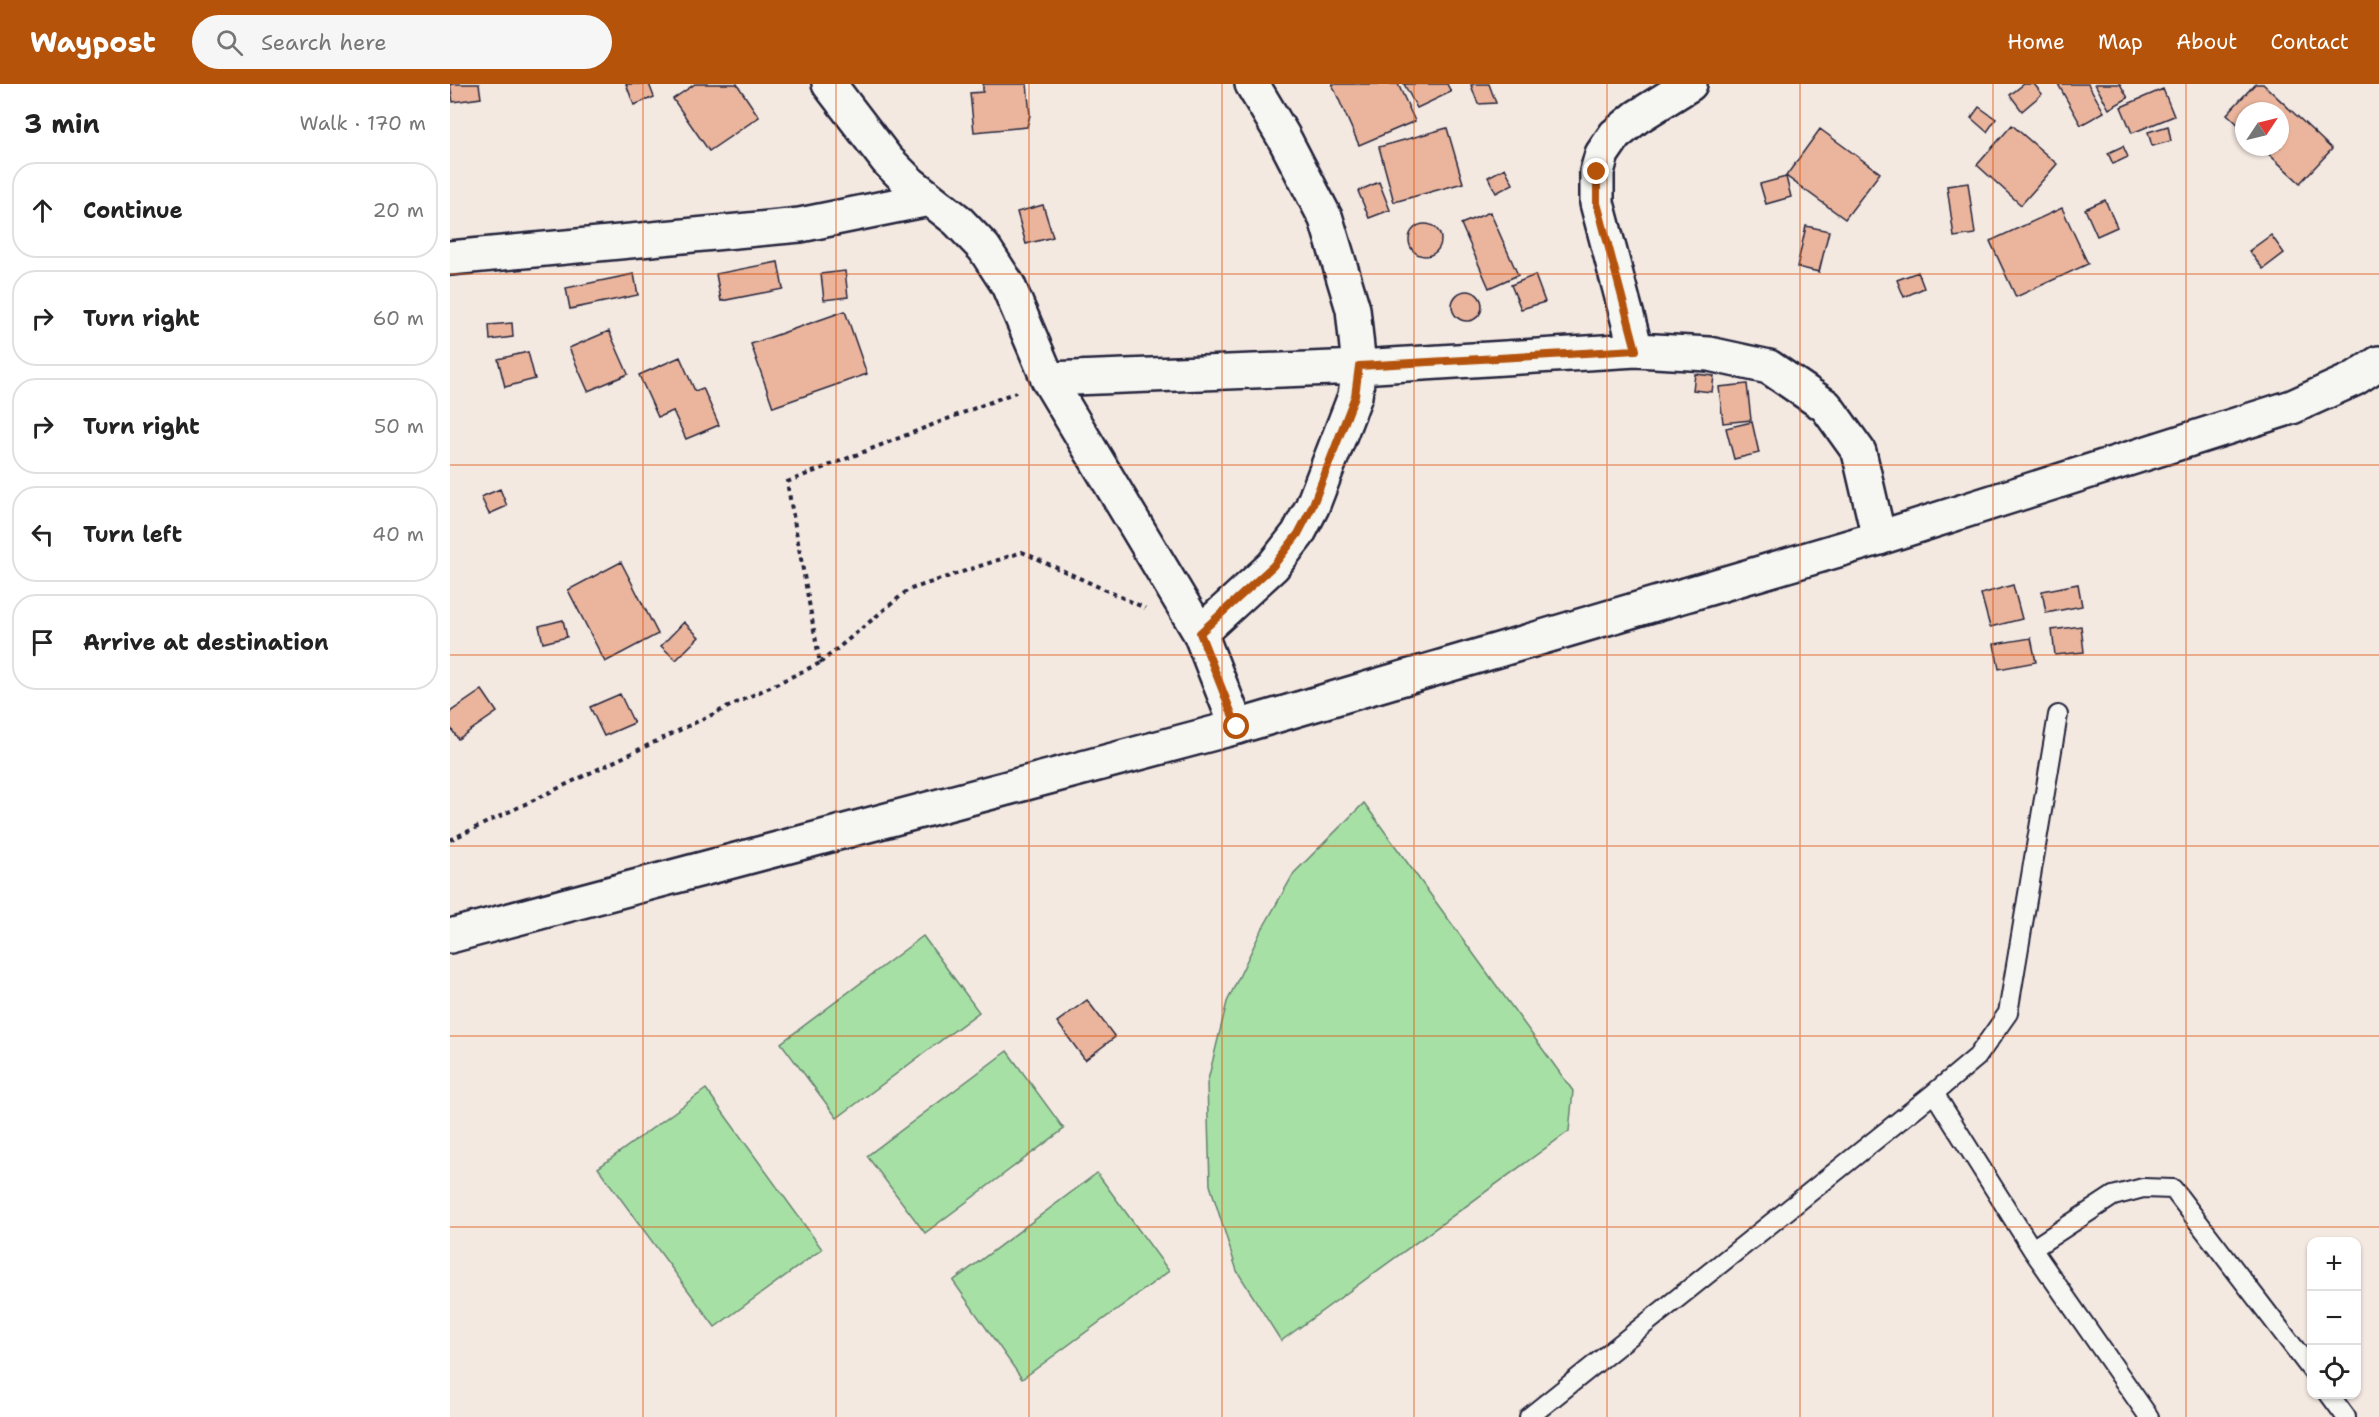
<!DOCTYPE html>
<html lang="en">
<head>
<meta charset="utf-8">
<style>
	body { margin:0; font-family:"Shantell Sans",sans-serif; background:#f6f6f6; color:#222 }
	.controls { position:absolute; right:18px; bottom:18px; display:grid; overflow:hidden; border-radius:12px; box-shadow:0 2px 4px #0004 }
	.controls button { width:54px; height:54px; display:grid; place-items:center; padding:0; border:0; border-bottom:2px solid #e0e0e0; background:#fff; color:#222; font:30px sans-serif }
	.compass { position:absolute; left:1785px; top:18px; width:54px; height:54px; border-radius:50%; background:#fff; box-shadow:0 2px 4px #0004; rotate:55deg }
	.stop { position:absolute; width:18px; height:18px; margin:-14px; border:4px solid #b45309; border-radius:50%; background:#fff }
	.stop.end { background:#b45309; border-color:#fff; box-shadow:0 2px 6px #0008 }
	.list { margin:0; padding:0; list-style:none }
	h2 { display:flex; justify-content:space-between; align-items:center; height:78px; margin:0; padding:0 24px; font-size:26px }
	h2 small { font-size:20px; font-weight:400; color:#767676 }
	.list li { display:grid; grid-template-columns:39px 1fr auto; gap:18px; align-items:center; box-sizing:border-box; height:96px; margin:0 12px 12px; padding:0 12px; border:2px solid #e0e0e0; border-radius:24px }
	.list b { display:block; font-size:22px; white-space:nowrap }
	.list em { font-size:20px; font-style:normal; color:#767676 }
	.icon { flex:none; width:33px; height:33px; fill:none; stroke:currentColor; stroke-width:2; stroke-linecap:round; stroke-linejoin:round }
	.map { position:relative; flex:none; width:1929px; height:1333px; overflow:hidden }
	header { display:flex; align-items:center; gap:36px; box-sizing:border-box; height:84px; padding:0 30px; background:#b45309; color:#fff }
	header strong { font-size:28px }
	nav { display:flex; gap:33px; margin-inline-start:auto; font-size:21px }
	.search { width:420px; height:54px; background:#f6f6f6; display:flex; align-items:center; gap:15px; box-sizing:border-box; padding:0 21px; border-radius:33px; color:#767676; font-size:22px }
	main { display:flex }
	aside { flex:1; background:#fff }
	.map>svg:first-child { display:block }
	.green { fill:#a7e0a4; stroke:#648170; stroke-width:1.5 }
	.building { fill:#eab59c; stroke:#22223b; stroke-width:1.5 }
	.lines { fill:none; stroke-linecap:round; stroke-linejoin:round }
	.lane-casing { stroke:#22223b; stroke-width:22 }
	.street-casing { stroke:#22223b; stroke-width:38 }
	.secondary-casing { stroke:#22223b; stroke-width:38 }
	.path { stroke:#22223b; stroke-width:4; stroke-dasharray:4.5 4.5; stroke-linecap:butt }
	.lane { stroke:#f6f6f2; stroke-width:18 }
	.street { stroke:#f6f6f2; stroke-width:33 }
	.secondary { stroke:#f6f6f2; stroke-width:33 }
	.route { stroke:#b45309; stroke-width:8 }
	.grid { fill:none; stroke:#de560e; stroke-width:1.5; stroke-opacity:0.55 }
</style>
</head>
<body>
<header>
<strong>Waypost</strong>
<div class="search"><svg class="icon" aria-label="search" viewBox="0 0 24 24"><circle cx="10" cy="10" r="6"/><path d="M15 15l6 6"/></svg>Search here</div>
<nav><a>Home</a><a>Map</a><a>About</a><a>Contact</a></nav>
</header>
<main>
<aside>
<h2>3 min<small>Walk · 170 m</small></h2>
<ul class="list">
<li><svg class="icon" aria-label="ahead" viewBox="0 0 24 24"><path d="M12 20V5M6 11l6-6 6 6"/></svg><div><b>Continue</b></div><em>20 m</em></li>
<li><svg class="icon" aria-label="right" viewBox="0 0 24 24"><path d="M7 20v-9h11M14 6l5 5-5 5"/></svg><div><b>Turn right</b></div><em>60 m</em></li>
<li><svg class="icon" aria-label="right" viewBox="0 0 24 24"><path d="M7 20v-9h11M14 6l5 5-5 5"/></svg><div><b>Turn right</b></div><em>50 m</em></li>
<li><svg class="icon" aria-label="left" viewBox="0 0 24 24"><path d="M17 20v-9H6M10 6l-5 5 5 5"/></svg><div><b>Turn left</b></div><em>40 m</em></li>
<li><svg class="icon" aria-label="arrive" viewBox="0 0 24 24"><path d="M6 21V4h12l-3 4 3 4H6"/></svg><div><b>Arrive at destination</b></div></li>
</ul>
</aside>
<div class="map">
<svg width="1929" height="1333" viewBox="0 0 1929 1333">
	<rect width="100%" height="100%" fill="#f4e9e1"/>
	<filter id="ink" filterUnits="userSpaceOnUse"><feTurbulence type="fractalNoise" baseFrequency=".0167" numOctaves="2"/><feDisplacementMap in="SourceGraphic" scale="12" xChannelSelector="R" yChannelSelector="G"/><feConvolveMatrix kernelMatrix="1 2 1 2 8 2 1 2 1" color-interpolation-filters="sRGB"/></filter>
	<g filter="url(#ink)">
		<path class="green" d="M914,719L1123,1007L1119,1047L831,1257L787,1187L760,1101L757,1000L777,918L810,849L844,789Z
			M473,852L529,928L387,1034L331,959Z
			M557,967L614,1045L475,1149L417,1072Z
			M256,1005L372,1165L265,1243L148,1084Z
			M647,1089L719,1187L572,1295L503,1197Z"/>
		<path class="building" d="M0,0H29L31,14L3,18Z
			M176,0H199L204,13L184,21Z
			M245,0H287L309,33L259,67L223,15Z
			M533,0H577L580,31L577,43L524,48L520,9L533,8Z
			M882,0H948L965,37L909,61Z
			M954,0H997L1001,8L967,24Z
			M1025,0H1039L1046,19L1028,20L1021,1Z
			M1574,0H1584L1592,10L1572,27L1560,11Z
			M1608,0H1638L1654,28L1631,41Z
			M1645,0H1670L1678,14L1659,25Z
			M1805,0H1813L1882,65L1850,99L1811,63H1830V27H1794V46L1777,30Z
			M1713,5L1724,32L1682,49L1671,23Z
			M1529,23L1546,35L1537,48L1521,34Z
			M1562,41L1607,80L1571,121L1527,81Z
			M1718,42L1721,57L1702,62L1698,48Z
			M997,44L1013,99L944,118L929,63Z
			M1370,45L1430,89L1395,135L1336,92Z
			M1673,62L1678,73L1663,80L1658,69Z
			M1055,84L1063,100L1046,109L1038,93Z
			M1336,93L1341,113L1316,120L1310,100Z
			M929,98L940,126L919,134L908,107Z
			M1518,99L1525,150L1504,153L1497,102Z
			M1655,116L1667,143L1647,152L1635,125Z
			M593,121L603,153L576,160L567,128Z
			M1612,124L1638,180L1566,213L1540,157Z
			M1040,128L1068,191L1039,204L1011,140Z
			M959 156a16 16 0 1 1 32 0a16 16 0 1 1-32 0Z
			M1356,142L1379,147L1369,188L1347,183Z
			M1821,151L1834,169L1813,185L1799,167Z
			M328,178L333,205L271,217L266,190Z
			M395,187L398,213L374,216L371,190Z
			M1468,188L1474,204L1454,213L1447,196Z
			M184,190L188,211L120,225L116,204Z
			M1085,191L1095,218L1071,225L1061,201Z
			M1002 222a15 15 0 1 1 30 0a15 15 0 1 1-30 0Z
			M395,227L417,290L323,323L301,260Z
			M62,239L63,253L40,256L39,241Z
			M159,247L178,290L138,307L119,264Z
			M78,268L85,295L55,303L48,275Z
			M230,273L245,307L253,304L269,341L236,355L223,327L208,333L189,291Z
			M1245,290L1264,292L1262,308L1243,306Z
			M1297,300L1301,336L1273,339L1269,303Z
			M1302,338L1309,369L1284,375L1276,344Z
			M50,405L57,422L39,430L31,413Z
			M171,478L208,550L155,578L118,506Z
			M1628,500L1632,522L1596,529L1592,507Z
			M1563,501L1572,535L1540,543L1531,510Z
			M113,536L117,553L93,559L89,542Z
			M234,538L249,553L226,576L211,562Z
			M1631,542L1634,568L1605,571L1602,546Z
			M1581,554L1586,578L1549,585L1544,560Z
			M32,606L47,628L8,655L0,643V628Z
			M170,610L184,639L154,652L140,623Z
			M637,916L665,953L635,976L607,938Z"/>
		<g class="lines">
			<defs>
				<path id="lane" d="M1484,1009L1582,1165L1699,1333
					M1582,1165L1663,1112L1693,1104L1723,1105L1862,1287
					M1879,1310L1896,1333
					M1079,1333L1484,1009L1527,973L1558,929L1608,631"/>
				<path id="street" d="M379,0L437,76L460,99L507,136L534,164L558,201L598,295L750,549L787,643
					M0,174L350,141L479,115
					M1186,266L1147,119V88L1152,70L1165,51L1187,33L1240,0
					M598,295L909,283L1186,266L1259,270L1319,283L1376,322L1409,368L1429,454
					M750,549L823,482L848,450L862,423L905,312L909,283L903,225L876,135L833,52L802,0"/>
				<path id="secondary" d="M0,852L787,643L1429,454L1842,323L1904,295L1929,279"/>
			</defs>
			<use href="#lane" class="lane-casing"/>
			<use href="#street" class="street-casing"/>
			<use href="#secondary" class="secondary-casing"/>
			<path class="path" d="M370,579L458,506L572,468L695,524
				M0,756L370,579L337,398L566,308"/>
			<use href="#lane" class="lane"/>
			<use href="#street" class="street"/>
			<use href="#secondary" class="secondary"/>
		</g>
	</g>
	<g class="lines" filter="url(#ink)">
		<path class="route" d="M787,643L750,549L823,482L848,450L862,423L905,312L909,282L1186,266L1147,119V88"/>
	</g>
	<path class="grid" d="M193,0V1333M386,0V1333M579,0V1333M772,0V1333M964,0V1333M1157,0V1333M1350,0V1333M1543,0V1333M1736,0V1333M0,190H1929M0,381H1929M0,571H1929M0,762H1929M0,952H1929M0,1143H1929"/>
</svg>
<div class="controls">
<button>+</button>
<button>−</button>
<button><svg class="icon" aria-label="locate" viewBox="0 0 24 24"><circle cx="12" cy="12" r="6"/><path d="M12 2v4M12 18v4M2 12h4M18 12h4"/></svg></button>
</div>
<svg class="compass" viewBox="-18 -18 36 36"><path d="M0-13l5 13h-10z" fill="#e53935"/><path d="M0 13l5-13h-10z" fill="#767676"/></svg>
<div class="stop" style="left:787px;top:643px"></div>
<div class="stop end" style="left:1147px;top:88px"></div>
</div>
</main>
</body>
</html>
